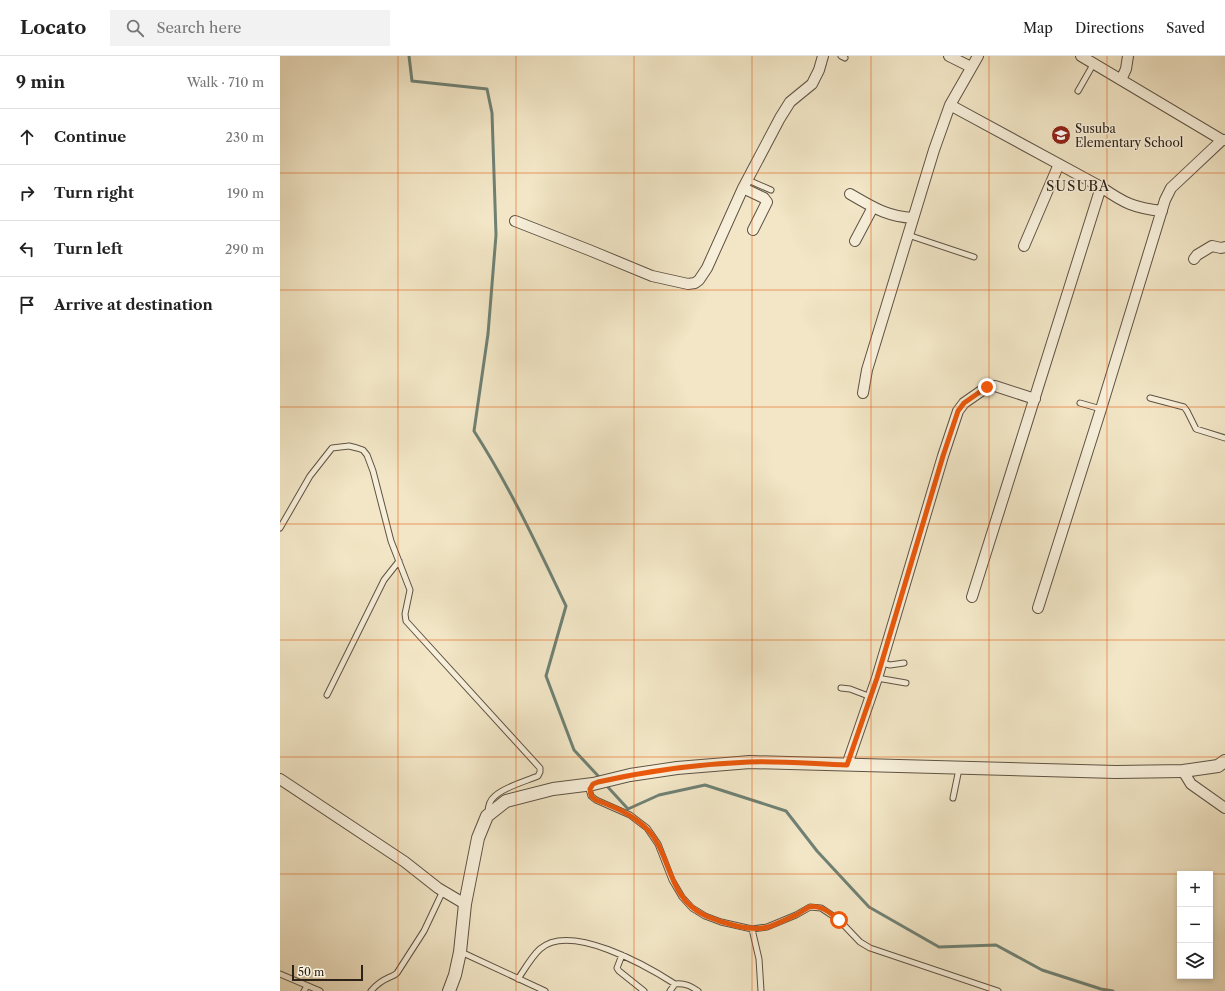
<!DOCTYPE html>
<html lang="en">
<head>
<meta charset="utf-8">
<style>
	body { margin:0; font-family:"Libre Caslon Text",serif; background:#f2f2f2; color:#222 }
	.controls { position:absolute; right:12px; bottom:12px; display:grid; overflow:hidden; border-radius:0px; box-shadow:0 2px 6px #0003 }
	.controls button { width:36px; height:36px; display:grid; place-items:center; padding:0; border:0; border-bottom:1px solid #e0e0e0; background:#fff; color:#222; font:20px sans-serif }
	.scale { position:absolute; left:12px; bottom:10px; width:71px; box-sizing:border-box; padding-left:4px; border:2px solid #2c2218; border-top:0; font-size:11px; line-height:14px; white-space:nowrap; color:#2c2218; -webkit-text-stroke:3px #f7efda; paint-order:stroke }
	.stop { position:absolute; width:12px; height:12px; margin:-9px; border:3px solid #ea580c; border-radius:50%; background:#fff }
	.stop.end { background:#ea580c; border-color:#fff; box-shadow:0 1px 4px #0008 }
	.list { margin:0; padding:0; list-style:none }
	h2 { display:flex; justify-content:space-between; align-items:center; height:52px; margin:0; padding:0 16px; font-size:17px }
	h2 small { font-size:13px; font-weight:400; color:#767676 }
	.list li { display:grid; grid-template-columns:26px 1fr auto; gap:12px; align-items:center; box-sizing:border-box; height:56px; padding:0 16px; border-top:1px solid #e0e0e0 }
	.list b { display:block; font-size:15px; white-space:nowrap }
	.list em { font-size:13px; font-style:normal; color:#767676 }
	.icon { flex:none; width:22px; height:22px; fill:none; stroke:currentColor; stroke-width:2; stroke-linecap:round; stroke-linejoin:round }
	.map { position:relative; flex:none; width:945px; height:935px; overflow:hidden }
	header { display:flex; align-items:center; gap:24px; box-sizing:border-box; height:56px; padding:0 20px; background:#fff; border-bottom:1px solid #e0e0e0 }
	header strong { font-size:19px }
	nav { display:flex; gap:22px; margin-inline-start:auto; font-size:14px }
	.search { width:280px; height:36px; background:#f2f2f2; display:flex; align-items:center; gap:10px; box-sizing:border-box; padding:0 14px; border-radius:0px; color:#767676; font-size:15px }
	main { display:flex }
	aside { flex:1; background:#fff }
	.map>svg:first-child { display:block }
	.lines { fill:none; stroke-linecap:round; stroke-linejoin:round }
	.stream { stroke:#6f8174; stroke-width:3 }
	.service-casing { stroke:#5e5344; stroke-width:7 }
	.minor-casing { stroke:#5e5344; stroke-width:12 }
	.tertiary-casing { stroke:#5e5344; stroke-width:14 }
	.service { stroke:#f7efda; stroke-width:5 }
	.minor { stroke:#f7efda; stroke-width:10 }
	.tertiary { stroke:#f7efda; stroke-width:12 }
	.route { stroke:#ea580c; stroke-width:5 }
	.grid { fill:none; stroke:#df560d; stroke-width:1; stroke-opacity:0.55 }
	.labels { text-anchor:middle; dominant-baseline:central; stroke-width:3; stroke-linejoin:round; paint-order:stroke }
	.poi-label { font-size:12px; fill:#2c2218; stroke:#f7efda; text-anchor:start }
	.quarter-label { font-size:14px; letter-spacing:1px; fill:#2c2218; stroke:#f7efda }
</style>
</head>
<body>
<header>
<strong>Locato</strong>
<div class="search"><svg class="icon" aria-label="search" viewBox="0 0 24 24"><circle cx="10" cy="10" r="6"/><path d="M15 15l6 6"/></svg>Search here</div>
<nav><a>Map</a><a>Directions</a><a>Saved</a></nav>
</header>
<main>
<aside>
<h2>9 min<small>Walk · 710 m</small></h2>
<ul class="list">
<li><svg class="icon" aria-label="ahead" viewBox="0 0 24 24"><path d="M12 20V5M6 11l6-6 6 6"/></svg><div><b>Continue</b></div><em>230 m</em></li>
<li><svg class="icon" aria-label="right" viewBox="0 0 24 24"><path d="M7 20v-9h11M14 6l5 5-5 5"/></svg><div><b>Turn right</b></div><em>190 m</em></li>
<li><svg class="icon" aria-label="left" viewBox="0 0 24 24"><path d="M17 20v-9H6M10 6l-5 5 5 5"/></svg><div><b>Turn left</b></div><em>290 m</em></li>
<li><svg class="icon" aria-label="arrive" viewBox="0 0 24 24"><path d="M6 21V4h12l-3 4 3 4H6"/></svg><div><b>Arrive at destination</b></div></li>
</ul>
</aside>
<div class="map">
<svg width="945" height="935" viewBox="0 0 945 935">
	<rect width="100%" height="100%" fill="#f2e6c6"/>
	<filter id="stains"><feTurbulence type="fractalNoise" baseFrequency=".005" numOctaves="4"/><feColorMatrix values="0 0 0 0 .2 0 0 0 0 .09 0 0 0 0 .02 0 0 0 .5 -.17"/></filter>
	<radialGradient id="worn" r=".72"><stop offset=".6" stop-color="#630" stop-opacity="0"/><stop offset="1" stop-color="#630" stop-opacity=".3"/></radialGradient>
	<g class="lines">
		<path class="stream" d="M129,0L132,25L207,33L212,57L216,179L208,278L194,375C230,431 258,491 286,550L266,620L294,694L321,723
			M326,729L348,753L379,739L425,729L506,755L537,795L589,851L659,891L716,889L762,914L821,933L833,935"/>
		<defs>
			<path id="service" d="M561,0L565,2
				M798,35L814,7
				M468,124L491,134
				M628,179L694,201
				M870,342L904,351L907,355L916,373L945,382
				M800,347L821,353
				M0,472L30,420L52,392L69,390L77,392L83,394L87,399L93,415L111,485L130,534L125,558L126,565L260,712V716L258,720C246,725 224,731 215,740C210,744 208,750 208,757
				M602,607L610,609L624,607
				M597,622L626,627
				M561,632L570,633L591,641
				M47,639L104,524L119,505
				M313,728L309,733L311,740L316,744L350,759L367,772L378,788L392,824L402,841L412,852L425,860L441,866L472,873L487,871L516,859L530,851L541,852L559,864L580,886L590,892L718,935
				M673,742L679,713
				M472,873L479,903L481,935
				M181,896L265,935
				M342,899L337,912L339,915L364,935
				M0,918L40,935
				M238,923C244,914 252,900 260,893C290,866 367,910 395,928
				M24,935L27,930
				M91,935C96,929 101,925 108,922C112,920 114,920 117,917L144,875L161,839
				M390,935L395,928C405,927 411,930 418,935"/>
			<path id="minor" d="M669,0L691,11
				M801,0L942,84H945
				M841,24L846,13L848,0
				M670,49L821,131C844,147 854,152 882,155
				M463,132L484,142L487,146L473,174
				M570,138C593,151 605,160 633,162
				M235,165L309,194L372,220L408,228L415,227L419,224L427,212L463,132L500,62L510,46L532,28L539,14L543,0
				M575,185L593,151
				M744,190L779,108
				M914,203L917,199L932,190L941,192L945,191
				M583,337L587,314L654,94L670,49L698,0
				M692,541L821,131
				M758,552L821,353L885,144L891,132L942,84
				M567,709L597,622L663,400L678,355L684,347L707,331L715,330L755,343
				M903,715L911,728L945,752
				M0,723L125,806L158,832L185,848"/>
			<path id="tertiary" d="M169,935L175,919L180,896L185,848L198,782L207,760L226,745L273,733L313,728L350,719L397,712L470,706L836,716L903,715L938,710L945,705"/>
		</defs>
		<use href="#service" class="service-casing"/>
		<use href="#minor" class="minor-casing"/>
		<use href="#tertiary" class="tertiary-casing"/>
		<use href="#service" class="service"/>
		<use href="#minor" class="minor"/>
		<use href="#tertiary" class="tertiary"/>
	</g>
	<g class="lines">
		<path class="route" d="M559,864C554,860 547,854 541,852C538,851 532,850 529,851C525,853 520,857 516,859C507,863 497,868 488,871C471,876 442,867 426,860C386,842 392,797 366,772C352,758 334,751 316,744L311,740L310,733L313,728L318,726C367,715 418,708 469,706C502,705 535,708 567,709L597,622L663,400L678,355L684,347L707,331"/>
	</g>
	<path class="grid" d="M118,0V935M236,0V935M354,0V935M472,0V935M591,0V935M709,0V935M827,0V935M0,117H945M0,234H945M0,351H945M0,468H945M0,584H945M0,701H945M0,818H900M930,818H945"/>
	<defs>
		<symbol id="school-disc" viewBox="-11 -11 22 22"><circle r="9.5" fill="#8f2418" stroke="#f7efda"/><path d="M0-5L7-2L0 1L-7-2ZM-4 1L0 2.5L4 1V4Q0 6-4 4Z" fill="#fff"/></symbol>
	</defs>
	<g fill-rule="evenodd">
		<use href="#school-disc" x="770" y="68" width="22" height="22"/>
	</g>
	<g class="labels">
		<g class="poi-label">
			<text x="795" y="72">Susuba<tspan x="795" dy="14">Elementary School</tspan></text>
		</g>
		<g class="quarter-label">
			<text x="798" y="130">SUSUBA</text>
		</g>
	</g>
	<rect width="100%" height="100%" filter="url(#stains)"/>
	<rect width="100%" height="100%" fill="url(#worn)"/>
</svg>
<div class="controls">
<button>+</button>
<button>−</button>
<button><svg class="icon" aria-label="layers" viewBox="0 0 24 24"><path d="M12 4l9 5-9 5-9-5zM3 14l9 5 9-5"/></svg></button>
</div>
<div class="scale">50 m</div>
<div class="stop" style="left:559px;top:864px"></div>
<div class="stop end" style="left:707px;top:331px"></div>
</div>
</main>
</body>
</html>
